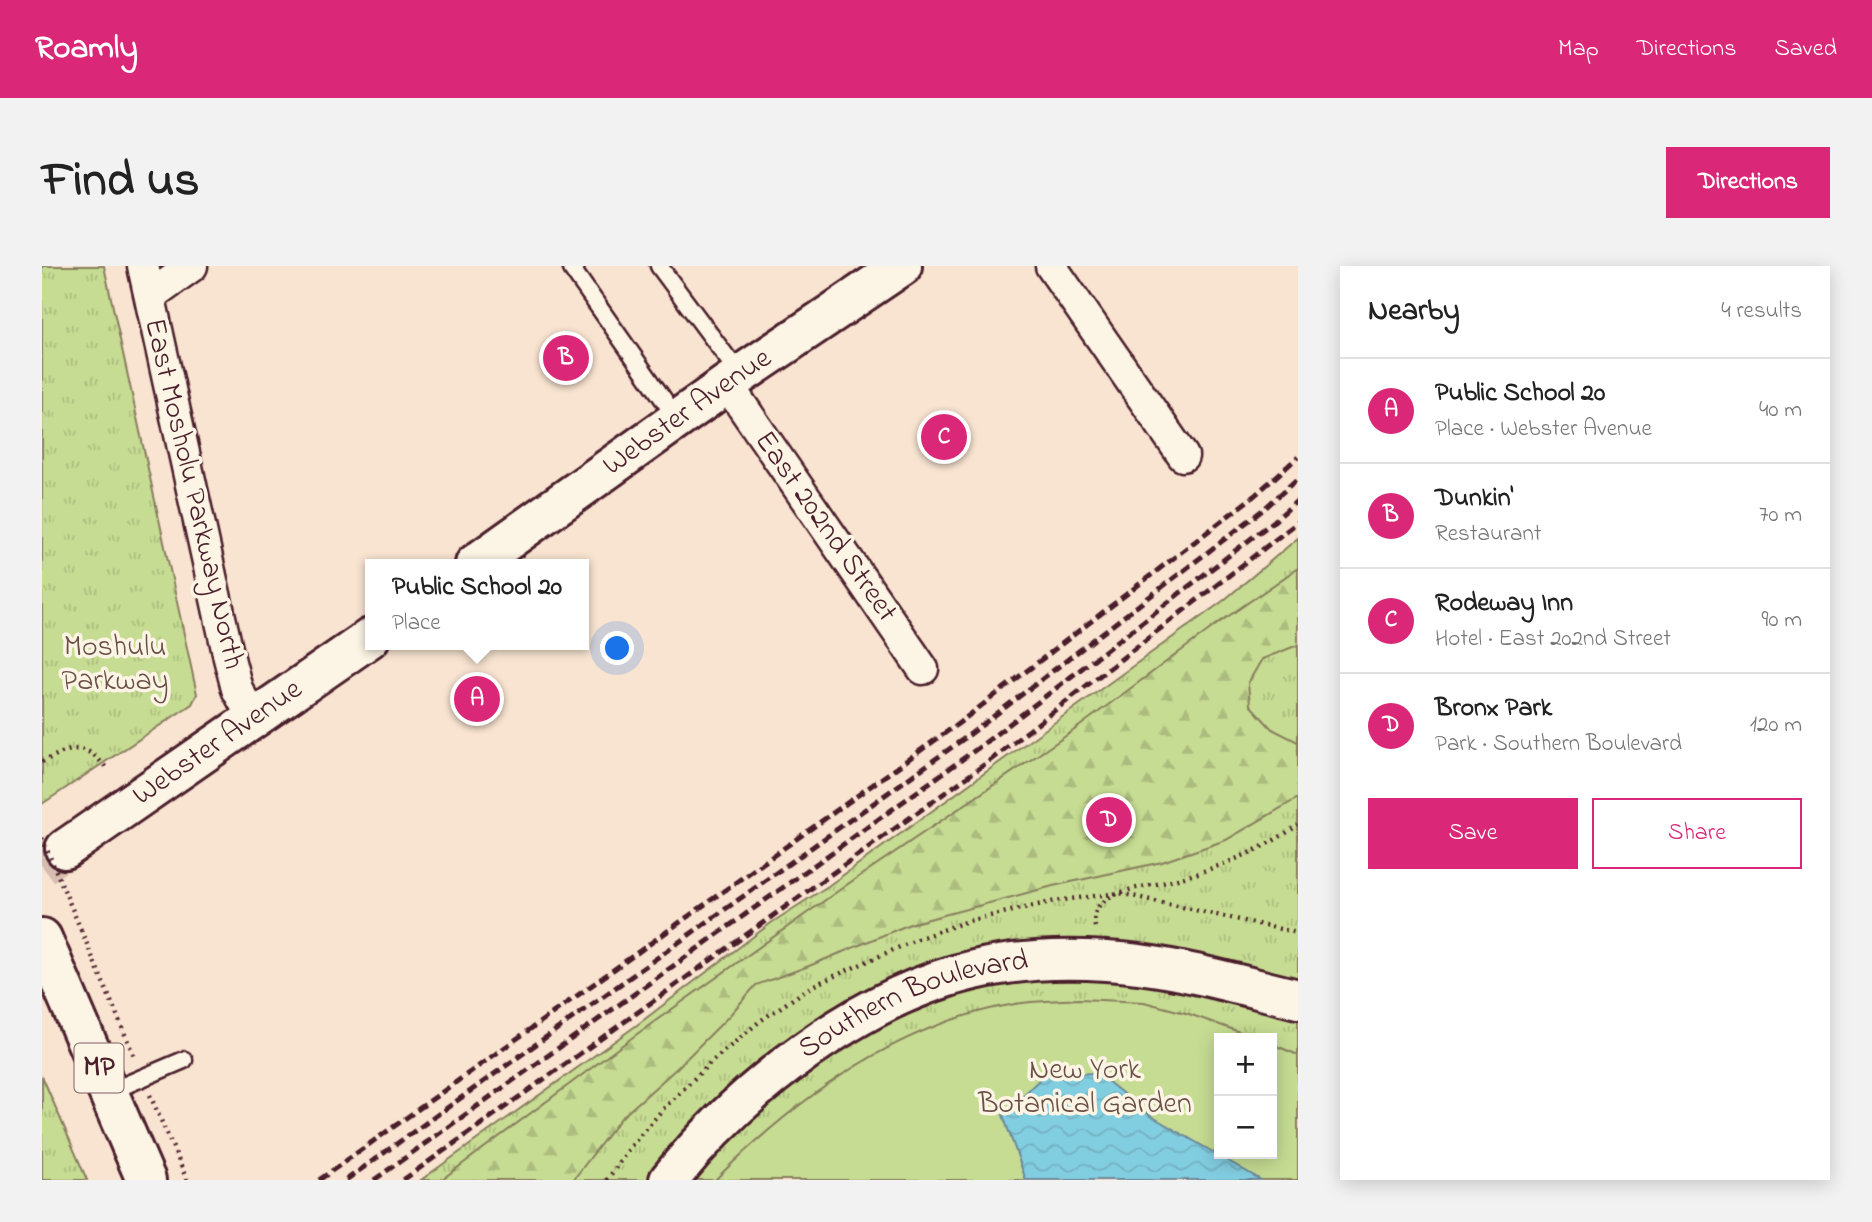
<!DOCTYPE html>
<html lang="en">
<head>
<meta charset="utf-8">
<style>
	body { margin:0; font-family:"Indie Flower",sans-serif; background:#f2f2f2; color:#222 }
	.controls { position:absolute; right:21px; bottom:21px; display:grid; overflow:hidden; border-radius:0px; box-shadow:0 4px 18px #0003 }
	.controls button { width:63px; height:63px; display:grid; place-items:center; padding:0; border:0; border-bottom:2px solid #e0e0e0; background:#fff; color:#222; font:35px sans-serif }
	.you { position:absolute; left:576px; top:383px; width:24px; height:24px; margin:-18px; border:5px solid #fff; border-radius:50%; background:#1a73e8; box-shadow:0 0 0 10px #1a73e833 }
	.badge { display:grid; place-items:center; width:46px; height:46px; border-radius:50%; background:#db2777; color:#fff; font-size:23px; font-weight:700 }
	.pin { position:absolute; translate:-50% -50%; border:4px solid #fff; box-shadow:0 2px 7px #0006 }
	.popup { position:absolute; left:323px; top:293px; width:224px; height:91px; box-sizing:border-box; display:grid; place-content:center; border-radius:0px; background:#fff; filter:drop-shadow(0 2px 5px #0005); font-size:23px; white-space:nowrap; color:#767676 }
	.popup b { font-size:26px; color:#222 }
	.popup::after { content:''; position:absolute; left:50%; top:100%; margin-left:-14px; border:14px solid transparent; border-top-color:#fff }
	.list { margin:0; padding:0; list-style:none }
	h2 { display:flex; justify-content:space-between; align-items:center; height:91px; margin:0; padding:0 28px; font-size:30px }
	h2 small { font-size:23px; font-weight:400; color:#767676 }
	.list li { display:grid; grid-template-columns:46px 1fr auto; gap:21px; align-items:center; box-sizing:border-box; height:105px; padding:0 28px; border-top:2px solid #e0e0e0 }
	.list b { display:block; font-size:26px; white-space:nowrap }
	.list p { margin:0; font-size:23px; white-space:nowrap; color:#767676 }
	.list em { font-size:23px; font-style:normal; color:#767676 }
	.actions { display:flex; gap:14px; padding:21px 28px }
	.actions a { flex:1; padding:16px 0; border:2px solid #db2777; border-radius:0px; text-align:center; font-size:24px; color:#db2777 }
	.actions .main { background:#db2777; color:#fff }
	.map { position:relative; flex:none; width:1256px; height:914px; overflow:hidden; border-radius:0px }
	header { display:flex; align-items:center; gap:42px; box-sizing:border-box; height:98px; padding:0 35px; background:#db2777; color:#fff }
	header strong { font-size:33px }
	nav { display:flex; gap:38px; margin-inline-start:auto; font-size:24px }
	.intro { display:flex; align-items:center; justify-content:space-between; box-sizing:border-box; height:168px; padding:0 42px }
	h1 { margin:0; font-size:49px }
	.button { padding:18px 32px; border-radius:0px; background:#db2777; color:#fff; font-size:24px; font-weight:700 }
	main { display:flex; gap:42px; padding:0 42px }
	aside { flex:1; background:#fff; border-radius:0px; box-shadow:0 4px 18px #0003 }
	.map>svg:first-child { display:block }
	.grass { fill:url(#grass-tufts); stroke:#887e5e; stroke-width:2; fill-rule:evenodd }
	.forest { fill:url(#forest-firs); stroke:#887e5e; stroke-width:2 }
	.garden { fill:#c6dc92; stroke:#887e5e; stroke-width:2 }
	.water { fill:url(#water-waves); stroke:#6c8898; stroke-width:2 }
	.lines { fill:none; stroke-linecap:round; stroke-linejoin:round }
	.secondary-tunnel { stroke:#d6bdb0; stroke-width:38; stroke-dasharray:38 19; stroke-linecap:butt }
	.service-casing { stroke:#4a1f2b; stroke-width:21 }
	.minor-casing { stroke:#4a1f2b; stroke-width:35 }
	.secondary-casing { stroke:#4a1f2b; stroke-width:44 }
	.primary-casing { stroke:#4a1f2b; stroke-width:44 }
	.path { stroke:#4a1f2b; stroke-width:4.5; stroke-dasharray:2 5; stroke-linecap:butt }
	.service { stroke:#fcf5e5; stroke-width:16 }
	.minor { stroke:#fcf5e5; stroke-width:30 }
	.secondary { stroke:#fcf5e5; stroke-width:38 }
	.primary { stroke:#fcf5e5; stroke-width:38 }
	.rail { stroke:#4a1f2b; stroke-width:5; stroke-dasharray:10 5; stroke-linecap:butt }
	.path-bridge { stroke:#4a1f2b; stroke-width:4.5; stroke-dasharray:2 5; stroke-linecap:butt }
	.labels { text-anchor:middle; dominant-baseline:central; stroke-width:7; stroke-linejoin:round; paint-order:stroke }
	.shield { fill:#fcf5e5; stroke:#7f5f63; stroke-width:2 }
	.shield-label { font-size:28px; font-weight:bold; fill:#4a1f2b }
	.street-label { font-size:30px; fill:#4a1f2b; stroke:#fcf5e5 }
	.park-label { font-size:30px; fill:#694e45; stroke:#fcf5e5 }
</style>
</head>
<body>
<header>
<strong>Roamly</strong>
<nav><a>Map</a><a>Directions</a><a>Saved</a></nav>
</header>
<div class="intro"><h1>Find us</h1><a class="button">Directions</a></div>
<main>
<div class="map">
<svg width="1256" height="914" viewBox="0 0 1256 914">
	<defs>
		<pattern id="grass-tufts" width="24" height="20" patternUnits="userSpaceOnUse" patternTransform="scale(1.75)"><rect width="24" height="20" fill="#c6dc92"/><path d="M3 7l-1-3M5 7V3M7 7l1-3M15 17l-1-3M17 17v-4M19 17l1-3" fill="none" stroke="#acbc7e"/></pattern>
		<pattern id="forest-firs" width="22" height="20" patternUnits="userSpaceOnUse" patternTransform="scale(1.75)"><rect width="22" height="20" fill="#c6dc92"/><path d="M5 1l3.5 6h-7zM16 11l3.5 6h-7z" fill="#acbc7e"/></pattern>
		<pattern id="water-waves" width="16" height="10" patternUnits="userSpaceOnUse" patternTransform="scale(1.75)"><rect width="16" height="10" fill="#82cee1"/><path d="M0 5q4-4 8 0t8 0" fill="none" stroke="#72b0c1"/></pattern>
	</defs>
	<rect width="100%" height="100%" fill="#f9e4d1"/>
	<filter id="ink" filterUnits="userSpaceOnUse"><feTurbulence type="fractalNoise" baseFrequency=".0143" numOctaves="2"/><feDisplacementMap in="SourceGraphic" scale="14" xChannelSelector="R" yChannelSelector="G"/><feConvolveMatrix kernelMatrix="1 2 1 2 8 2 1 2 1" color-interpolation-filters="sRGB"/></filter>
	<g filter="url(#ink)">
		<path class="grass" d="M0,0H62L155,428L150,438L0,538Z
			M1256,272V914H379L595,759L729,657L786,620L1181,335ZM1177,772H1230V888H1177Z
			M0,810L45,914H0Z"/>
		<path class="forest" d="M1256,302V379L1220,393L1206,417L1208,439L1230,463L1256,476V532L1184,574L1120,596L1011,620L868,658L767,700L714,719L687,750L635,802L579,852L531,914H399L595,768L803,620L1031,465L1178,356Z"/>
		<path class="garden" d="M1037,733L1102,736L1147,748L1215,772H1177V888H1230V778L1256,789V914H673C755,832 856,757 973,738C993,734 1016,735 1037,733Z"/>
		<path class="water" d="M1055,807L1109,850L1219,914H984L961,849L1002,809Z"/>
		<g class="lines">
			<path class="secondary-tunnel" d="M0,600L23,583"/>
			<defs>
				<path id="service" d="M534,0L530,3L636,154
					M617,0L698,109
					M67,826L142,794"/>
				<path id="minor" d="M101,0L187,392L195,423L211,452
					M1009,0L1141,190
					M108,30L150,0
					M685,118L881,403"/>
				<g id="secondary">
					<path id="s1" d="M433,298L685,118L860,0"/>
					<path id="s2" d="M23,583L328,372"/>
				</g>
				<g id="primary">
					<path d="M0,672L104,914"/>
					<path id="s3" d="M627,914C698,824 818,730 932,704C975,694 1020,692 1064,695C1128,698 1193,718 1256,733"/>
				</g>
			</defs>
			<use href="#service" class="service-casing"/>
			<use href="#minor" class="minor-casing"/>
			<use href="#secondary" class="secondary-casing"/>
			<use href="#primary" class="primary-casing"/>
			<path class="path" d="M0,496C28,482 43,474 64,502
				M1053,661C1051,653 1053,642 1060,637C1079,621 1108,621 1132,614C1176,602 1219,585 1256,559
				M39,664L93,792
				M108,829L145,914
				M565,914L589,880L621,843L668,797L718,755L770,720L878,672L926,655L1013,635L1077,627L1256,667"/>
			<use href="#service" class="service"/>
			<use href="#minor" class="minor"/>
			<use href="#secondary" class="secondary"/>
			<use href="#primary" class="primary"/>
			<path class="rail" d="M277,914L917,457L1212,230L1256,191
				M304,914L927,469L1222,243L1256,212
				M332,914L936,482L1232,255L1256,234
				M361,914L946,496L1256,256"/>
			<path class="path-bridge" d="M0,572L39,664"/>
		</g>
	</g>
	<g class="labels">
		<rect class="shield" x="32.5" y="777.5" width="49" height="49" rx="5"/>
		<g class="shield-label">
			<text x="57" y="802">MP</text>
		</g>
		<g class="street-label">
			<text stroke="none"><textPath href="#s1" startOffset="261">Webster Avenue</textPath></text>
			<text transform="translate(151 228) rotate(77)">East Mosholu Parkway North</text>
			<text transform="translate(783 261) rotate(55)">East 202nd Street</text>
			<text stroke="none"><textPath href="#s2" startOffset="186">Webster Avenue</textPath></text>
			<text stroke="none"><textPath href="#s3" startOffset="308">Southern Boulevard</textPath></text>
		</g>
		<g class="park-label">
			<text x="73" y="382">Moshulu<tspan x="73" dy="34">Parkway</tspan></text>
			<text x="1043" y="805">New York<tspan x="1043" dy="34">Botanical Garden</tspan></text>
		</g>
	</g>
</svg>
<div class="controls">
<button>+</button>
<button>−</button>
</div>
<div class="you"></div>
<div class="pin badge" style="left:435px;top:433px">A</div>
<div class="popup"><b>Public School 20</b>Place</div>
<div class="pin badge" style="left:524px;top:92px">B</div>
<div class="pin badge" style="left:902px;top:171px">C</div>
<div class="pin badge" style="left:1067px;top:554px">D</div>
</div>
<aside>
<h2>Nearby<small>4 results</small></h2>
<ul class="list">
<li><span class="badge">A</span><div><b>Public School 20</b><p>Place · Webster Avenue</p></div><em>40 m</em></li>
<li><span class="badge">B</span><div><b>Dunkin'</b><p>Restaurant</p></div><em>70 m</em></li>
<li><span class="badge">C</span><div><b>Rodeway Inn</b><p>Hotel · East 202nd Street</p></div><em>90 m</em></li>
<li><span class="badge">D</span><div><b>Bronx Park</b><p>Park · Southern Boulevard</p></div><em>120 m</em></li>
</ul>
<div class="actions"><a class="main">Save</a><a>Share</a></div>
</aside>
</main>
</body>
</html>
